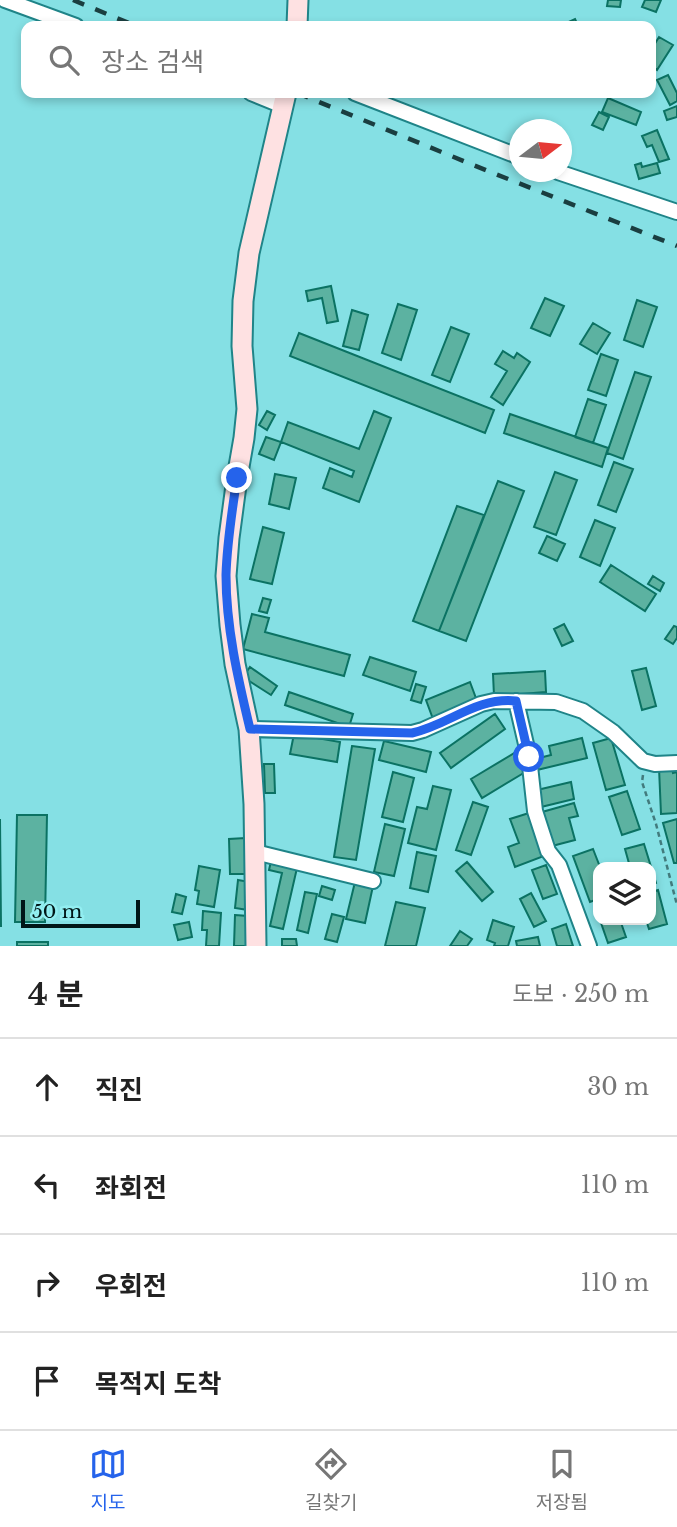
<!DOCTYPE html>
<html lang="ko">
<head>
<meta charset="utf-8">
<style>
	body { margin:0; font-family:"Libre Baskerville","Noto Sans KR",serif; background:#f6f6f6; color:#222 }
	.controls { position:absolute; right:21px; bottom:21px; display:grid; overflow:hidden; border-radius:14px; box-shadow:0 4px 10px #0003 }
	.controls button { width:63px; height:63px; display:grid; place-items:center; padding:0; border:0; border-bottom:2px solid #e0e0e0; background:#fff; color:#222; font:35px sans-serif }
	.compass { position:absolute; left:509px; top:119px; width:63px; height:63px; border-radius:50%; background:#fff; box-shadow:0 4px 10px #0003; rotate:74deg }
	.scale { position:absolute; left:21px; bottom:18px; width:119px; box-sizing:border-box; padding-left:7px; border:4px solid #001617; border-top:0; font-size:19px; line-height:24px; white-space:nowrap; color:#001617; -webkit-text-stroke:5px #92eef1; paint-order:stroke }
	.stop { position:absolute; width:21px; height:21px; margin:-16px; border:5px solid #2563eb; border-radius:50%; background:#fff }
	.stop.end { background:#2563eb; border-color:#fff; box-shadow:0 2px 7px #0008 }
	.list { margin:0; padding:0; list-style:none }
	h2 { display:flex; justify-content:space-between; align-items:center; height:91px; margin:0; padding:0 28px; font-size:30px }
	h2 small { font-size:23px; font-weight:400; color:#767676 }
	.list li { display:grid; grid-template-columns:46px 1fr auto; gap:21px; align-items:center; box-sizing:border-box; height:98px; padding:0 28px; border-top:2px solid #e0e0e0 }
	.list b { display:block; font-size:26px; white-space:nowrap }
	.list em { font-size:23px; font-style:normal; color:#767676 }
	.icon { flex:none; width:38px; height:38px; fill:none; stroke:currentColor; stroke-width:2; stroke-linecap:round; stroke-linejoin:round }
	.map { position:relative; flex:none; width:677px; height:946px; overflow:hidden }
	.search { position:absolute; background:#fff; box-shadow:0 4px 10px #0003; left:21px; right:21px; top:21px; height:77px; display:flex; align-items:center; gap:18px; box-sizing:border-box; padding:0 24px; border-radius:14px; color:#767676; font-size:26px }
	.sheet { height:483px; background:#fff }
	nav { display:flex; justify-content:space-around; align-items:center; box-sizing:border-box; height:98px; border-top:2px solid #e0e0e0; background:#fff; font-size:19px; color:#767676 }
	nav a { display:grid; justify-items:center; gap:4px }
	nav .on { color:#2563eb }
	.map>svg:first-child { display:block }
	.building { fill:#5cb2a1; stroke:#0b7263; stroke-width:2 }
	.lines { fill:none; stroke-linecap:round; stroke-linejoin:round }
	.street-casing { stroke:#1f8488; stroke-width:18 }
	.secondary-casing { stroke:#1f8488; stroke-width:23 }
	.path { stroke:#427b7d; stroke-width:2.5; stroke-dasharray:5 3.5; stroke-linecap:butt }
	.street { stroke:#fff; stroke-width:14 }
	.secondary { stroke:#fee1e2; stroke-width:19 }
	.rail { stroke:#1a3e40; stroke-width:4.5; stroke-dasharray:12 12; stroke-linecap:butt }
	.route { stroke:#2563eb; stroke-width:9 }
</style>
</head>
<body>
<div class="map">
<svg width="677" height="946" viewBox="0 0 677 946">
	<rect width="100%" height="100%" fill="#85e0e4"/>
	<path class="building" d="M608,0H621L620,7L607,6Z
		M645,0H661L656,12L642,7Z
		M575,19L578,26H560Z
		M659,37L673,45L657,70L651,65V50Z
		M668,75L677,93V101L670,105L657,80Z
		M608,98L641,112L636,125L602,112Z
		M677,106V117L667,120L664,111Z
		M599,112L609,117L603,130L592,125Z
		M657,130L669,159L659,162L652,145L647,147L642,136Z
		M641,163L642,167L657,163L660,173L639,179L635,165Z
		M331,286L338,321L327,323L322,298L308,301L306,291Z
		M545,298L564,306L550,336L531,328Z
		M637,300L657,307L643,347L624,340Z
		M398,304L417,310L401,360L382,353Z
		M352,310L368,315L359,350L343,346Z
		M593,323L610,333L597,354L580,344Z
		M451,327L469,334L450,382L432,375Z
		M299,333L494,410L485,433L290,356Z
		M503,351L514,358L517,353L530,362L503,405L491,397L507,371L495,364Z
		M601,354L618,360L606,396L588,390Z
		M635,372L651,377L623,459L607,453Z
		M588,399L606,405L593,443L575,437Z
		M267,411L275,415L267,430L259,425Z
		M374,411L391,418L359,502L323,488L330,468L352,477L354,471L281,442L288,422L359,449Z
		M510,414L608,448L602,467L504,433Z
		M266,437L281,442L274,460L259,454Z
		M614,462L633,469L616,512L598,505Z
		M555,472L577,480L556,535L534,527Z
		M275,474L296,478L289,509L269,504Z
		M498,481L524,491L466,641L439,631Z
		M457,506L484,515L439,631L413,621Z
		M595,520L615,528L600,566L580,557Z
		M263,527L284,533L272,584L250,579Z
		M547,536L565,544L557,561L539,553Z
		M611,565L656,594L645,611L600,582Z
		M653,576L664,583L660,591L648,584Z
		M263,598L271,600L267,613L259,611Z
		M252,614L269,618L265,632L350,655L344,676L243,649Z
		M564,624L573,641L562,646L554,629Z
		M674,626L677,627V638L673,644L665,639Z
		M370,657L416,672L410,691L363,675Z
		M250,667L277,686L271,695L243,677Z
		M646,668L656,706L642,710L632,671Z
		M545,671L546,692L494,696L493,674Z
		M470,682L477,701L433,719L426,700Z
		M416,684L426,687L421,703L411,700Z
		M289,692L353,714L349,727L285,705Z
		M495,714L505,729L451,768L440,753Z
		M294,734L340,742L337,762L290,754Z
		M582,738L587,758L537,770L535,759L551,755L549,746Z
		M611,738L625,785L606,790L593,743Z
		M384,741L431,752L426,772L379,760Z
		M352,746L375,749L356,860L334,857Z
		M516,752L527,771L482,798L471,779Z
		M264,764H274L275,793H265Z
		M659,768H672L673,773L677,772V813L661,814Z
		M393,772L414,778L403,822L382,817Z
		M571,782L574,799L541,807L537,790Z
		M433,786L451,790L436,850L408,843L417,807L427,809Z
		M627,791L640,829L622,835L609,797Z
		M473,802L488,807L471,855L456,850Z
		M574,803L578,816L569,818L575,840L552,846L542,812Z
		M529,813L544,856L515,867L508,847L519,843L510,819Z
		M17,815H47L45,922H15Z
		M0,819L1,926H0Z
		M677,819V863H674L663,823Z
		M385,824L405,829L394,876L374,872Z
		M245,838V874H230L229,839Z
		M644,844L656,883L651,885V867H630L625,849Z
		M593,849L600,867H598V899L590,902L573,856Z
		M417,852L436,856L428,892L410,888Z
		M271,861L297,868L283,929L270,926L282,873L269,870Z
		M467,862L493,892L482,901L456,871Z
		M546,865L557,894L543,899L532,870Z
		M199,866L220,870L214,907L197,904L199,891L195,890Z
		M238,880L250,882L248,910L235,908Z
		M355,882L373,886L365,923L346,919Z
		M322,886L335,890L332,900L319,896Z
		M658,890L667,924L649,929L646,920H651V892Z
		M305,892L317,894L308,933L297,930Z
		M531,893L546,921L534,927L520,899Z
		M176,894L186,897L182,914L172,912Z
		M396,902L425,908L416,946H385Z
		M203,911L221,913L219,946H206L207,930H202Z
		M332,914L344,917L337,942L325,939Z
		M235,915L248,916L247,946H234Z
		M493,920L514,927L508,946H494L495,943L487,940Z
		M600,920H620L626,937L608,943Z
		M189,922L192,937L178,940L174,925Z
		M566,924L573,946H557L552,929Z
		M460,931L472,939L467,946H450Z
		M538,937L540,946H517L516,941Z
		M282,939H296L297,946H282Z
		M17,942H48V946H17Z"/>
	<g class="lines">
		<defs>
			<path id="street" d="M5,0L76,26
				M251,93L283,106
				M355,93L520,157
				M558,172L677,212
				M516,701L529,757L535,811L548,851L559,865L589,946
				M249,729L412,733L423,730L481,704L494,701L556,702L583,711L613,732L643,761L655,764L677,763
				M255,852L373,881"/>
			<path id="secondary" d="M297,26L298,0
				M256,946L254,804L249,729L235,664L230,625L226,576L229,538L237,478L244,438L247,409L242,346L243,301L249,253L286,93"/>
		</defs>
		<use href="#street" class="street-casing"/>
		<use href="#secondary" class="secondary-casing"/>
		<path class="path" d="M643,775L642,782L656,824L677,905"/>
		<use href="#street" class="street"/>
		<use href="#secondary" class="secondary"/>
		<path class="rail" d="M73,0L136,26
			M297,93L488,171L677,246"/>
	</g>
	<g class="lines">
		<path class="route" d="M237,478C232,510 227,543 226,575C226,627 238,679 250,729L412,733C449,725 475,697 516,701L529,757"/>
	</g>
</svg>
<div class="controls">
<button><svg class="icon" aria-label="layers" viewBox="0 0 24 24"><path d="M12 4l9 5-9 5-9-5zM3 14l9 5 9-5"/></svg></button>
</div>
<svg class="compass" viewBox="-18 -18 36 36"><path d="M0-13l5 13h-10z" fill="#e53935"/><path d="M0 13l5-13h-10z" fill="#767676"/></svg>
<div class="scale">50 m</div>
<div class="stop" style="left:529px;top:757px"></div>
<div class="stop end" style="left:237px;top:478px"></div>
<div class="search"><svg class="icon" aria-label="search" viewBox="0 0 24 24"><circle cx="10" cy="10" r="6"/><path d="M15 15l6 6"/></svg>장소 검색</div>
</div>
<section class="sheet">
<h2>4 분<small>도보 · 250 m</small></h2>
<ul class="list">
<li><svg class="icon" aria-label="ahead" viewBox="0 0 24 24"><path d="M12 20V5M6 11l6-6 6 6"/></svg><div><b>직진</b></div><em>30 m</em></li>
<li><svg class="icon" aria-label="left" viewBox="0 0 24 24"><path d="M17 20v-9H6M10 6l-5 5 5 5"/></svg><div><b>좌회전</b></div><em>110 m</em></li>
<li><svg class="icon" aria-label="right" viewBox="0 0 24 24"><path d="M7 20v-9h11M14 6l5 5-5 5"/></svg><div><b>우회전</b></div><em>110 m</em></li>
<li><svg class="icon" aria-label="arrive" viewBox="0 0 24 24"><path d="M6 21V4h12l-3 4 3 4H6"/></svg><div><b>목적지 도착</b></div></li>
</ul>
</section>
<nav>
<a class="on"><svg class="icon" aria-label="map" viewBox="0 0 24 24"><path d="M3 6l6-2 6 2 6-2v14l-6 2-6-2-6 2zM9 4v14M15 6v14"/></svg>지도</a>
<a><svg class="icon" aria-label="directions" viewBox="0 0 24 24"><path d="M12 3l9 9-9 9-9-9zM9 14v-3h6M13 9l2 2-2 2"/></svg>길찾기</a>
<a><svg class="icon" aria-label="saved" viewBox="0 0 24 24"><path d="M7 4h10v16l-5-4-5 4z"/></svg>저장됨</a>
</nav>
</body>
</html>
